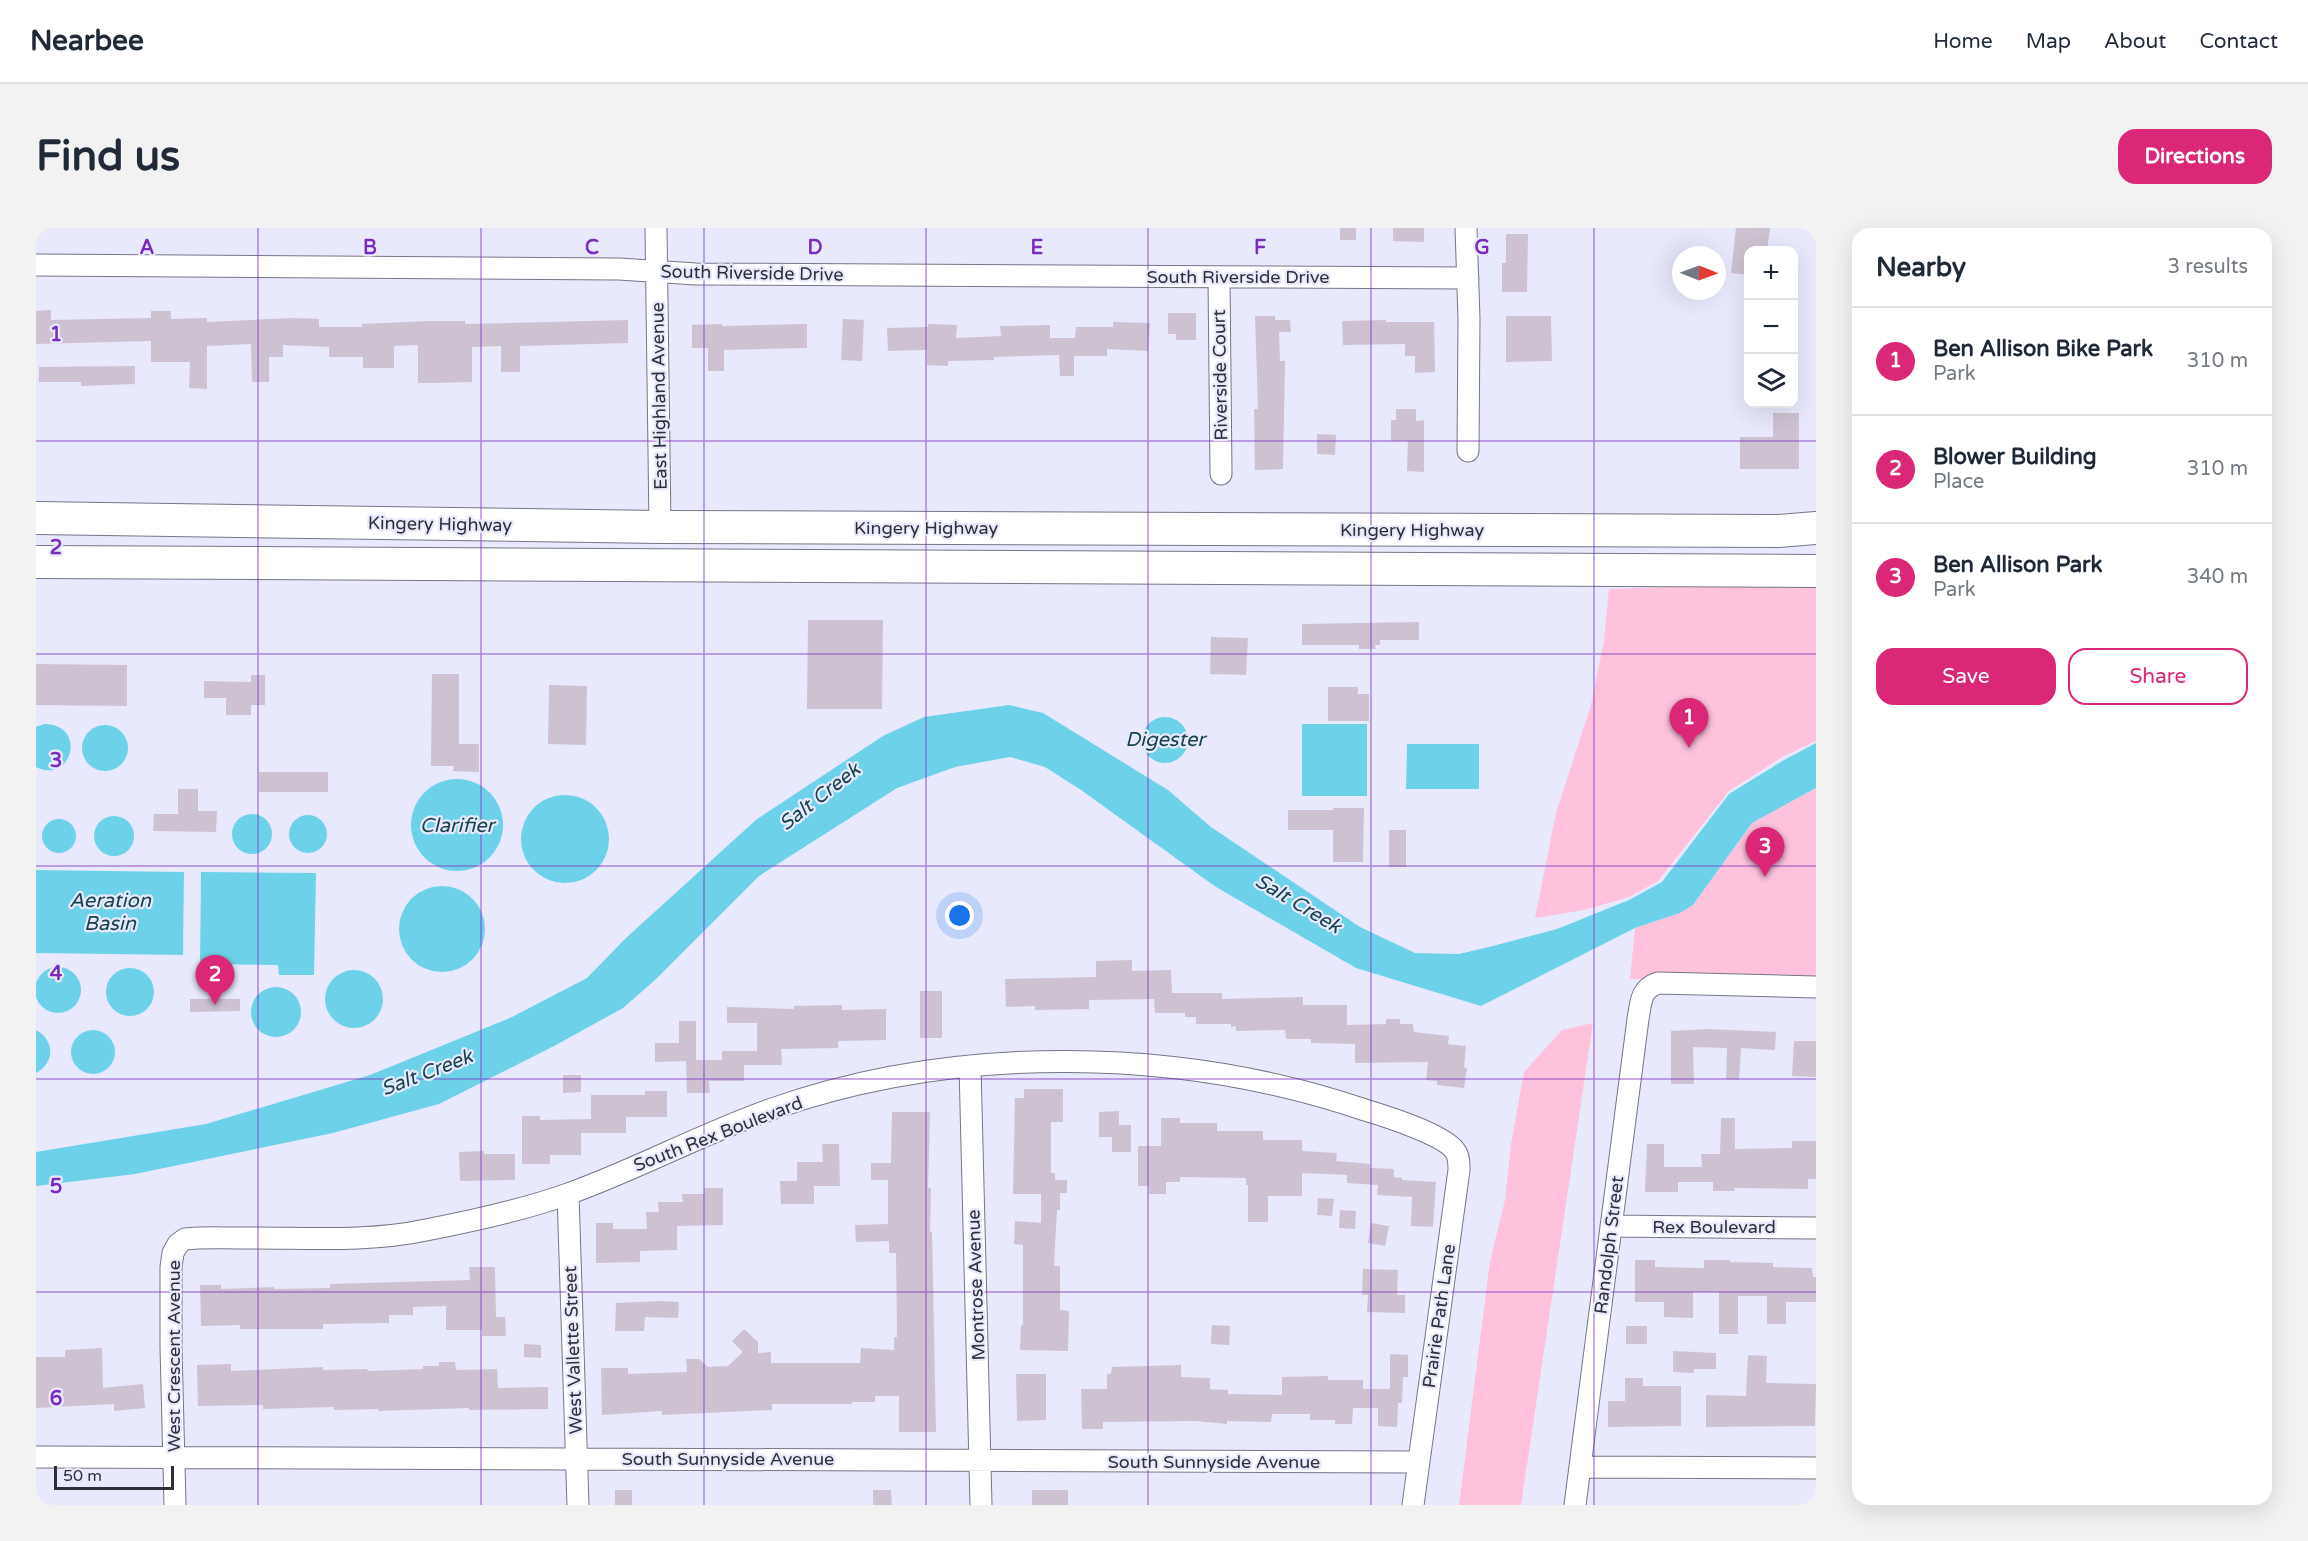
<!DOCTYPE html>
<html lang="en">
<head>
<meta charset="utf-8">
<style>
	body { margin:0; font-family:"Varela Round",sans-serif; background:#f2f2f3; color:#1f2937 }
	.controls { position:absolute; right:18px; top:18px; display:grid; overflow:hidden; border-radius:12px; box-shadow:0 6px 24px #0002 }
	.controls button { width:54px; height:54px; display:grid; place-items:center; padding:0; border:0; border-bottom:2px solid #e0e1e3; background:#fff; color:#1f2937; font:30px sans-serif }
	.compass { position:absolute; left:1636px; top:18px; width:54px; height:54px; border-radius:50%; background:#fff; box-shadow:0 6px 24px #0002; rotate:91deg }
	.scale { position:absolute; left:18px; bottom:15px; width:120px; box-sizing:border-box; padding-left:6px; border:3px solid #2f2f37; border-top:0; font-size:16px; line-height:21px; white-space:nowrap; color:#2f2f37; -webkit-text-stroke:4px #e8e9fc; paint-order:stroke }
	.you { position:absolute; left:924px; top:688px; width:21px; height:21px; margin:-15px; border:4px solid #fff; border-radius:50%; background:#1a73e8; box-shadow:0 0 0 9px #1a73e833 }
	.badge { display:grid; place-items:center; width:39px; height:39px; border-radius:50%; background:#db2777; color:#fff; font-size:20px; font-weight:700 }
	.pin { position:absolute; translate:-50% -50px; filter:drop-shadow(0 2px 3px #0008) }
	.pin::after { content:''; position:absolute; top:32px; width:21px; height:18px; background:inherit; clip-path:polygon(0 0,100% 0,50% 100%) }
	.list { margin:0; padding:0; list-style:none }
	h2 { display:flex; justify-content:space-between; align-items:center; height:78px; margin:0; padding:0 24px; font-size:26px }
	h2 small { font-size:20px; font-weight:400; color:#747a83 }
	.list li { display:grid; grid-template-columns:39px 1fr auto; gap:18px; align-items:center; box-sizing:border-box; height:108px; padding:0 24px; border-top:2px solid #e0e1e3 }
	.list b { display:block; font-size:22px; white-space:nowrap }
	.list p { margin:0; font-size:20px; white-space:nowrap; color:#747a83 }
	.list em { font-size:20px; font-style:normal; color:#747a83 }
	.actions { display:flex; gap:12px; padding:18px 24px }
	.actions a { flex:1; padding:14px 0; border:2px solid #db2777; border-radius:18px; text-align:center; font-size:21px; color:#db2777 }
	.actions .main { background:#db2777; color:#fff }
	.icon { flex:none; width:33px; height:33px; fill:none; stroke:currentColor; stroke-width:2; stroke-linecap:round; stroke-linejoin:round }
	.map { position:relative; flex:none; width:1780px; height:1277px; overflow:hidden; border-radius:18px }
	header { display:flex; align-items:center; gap:36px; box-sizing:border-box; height:84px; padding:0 30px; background:#fff; border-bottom:2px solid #e0e1e3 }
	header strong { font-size:28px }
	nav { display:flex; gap:33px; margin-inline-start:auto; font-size:21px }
	.intro { display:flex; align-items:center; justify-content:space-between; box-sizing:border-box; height:144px; padding:0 36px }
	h1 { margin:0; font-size:42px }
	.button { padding:15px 27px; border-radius:18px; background:#db2777; color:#fff; font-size:21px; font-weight:700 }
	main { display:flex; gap:36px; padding:0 36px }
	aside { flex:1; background:#fff; border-radius:18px; box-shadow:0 6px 24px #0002 }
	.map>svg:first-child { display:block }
	.green { fill:#ffc2dd }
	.water { fill:#6dd2e9 }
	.building { fill:#cec2d2 }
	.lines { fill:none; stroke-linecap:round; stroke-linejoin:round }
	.minor-casing { stroke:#757687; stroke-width:23 }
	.highway-casing { stroke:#757687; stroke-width:34 }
	.minor { stroke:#fff; stroke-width:21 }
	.highway { stroke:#fff; stroke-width:32 }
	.grid { fill:none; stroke:#7b2cbf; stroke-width:1.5; stroke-opacity:0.55 }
	.labels { text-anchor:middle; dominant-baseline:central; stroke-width:4.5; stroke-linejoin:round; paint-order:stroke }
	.street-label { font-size:18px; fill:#2f2f37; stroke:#e8e9fc }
	.water-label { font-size:20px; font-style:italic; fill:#16434d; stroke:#e8e9fc }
	.grid-label { font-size:20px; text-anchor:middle; font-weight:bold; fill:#7b2cbf; stroke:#e8e9fc; stroke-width:4.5; stroke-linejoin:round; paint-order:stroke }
</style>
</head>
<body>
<header>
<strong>Nearbee</strong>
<nav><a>Home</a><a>Map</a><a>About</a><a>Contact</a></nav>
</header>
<div class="intro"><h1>Find us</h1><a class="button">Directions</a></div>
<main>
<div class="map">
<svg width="1780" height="1277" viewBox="0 0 1780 1277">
	<rect width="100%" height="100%" fill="#e8e9fc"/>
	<path class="green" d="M1780,354V513L1748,528L1693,563L1622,653L1593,669L1548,682L1499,690L1520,585L1555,477L1568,412L1573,361Z
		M1780,560V752L1594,751L1599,700L1643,685L1657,677L1716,595Z
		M1557,795L1485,1277H1423L1454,1033L1469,972L1475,916L1488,844L1526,802Z"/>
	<path class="water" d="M973,477L1007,485L1132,562L1175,599L1324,699L1379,725L1423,726L1453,719L1521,701L1593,672L1626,654L1693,566L1748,532L1780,515V560L1716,595L1657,677L1644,685L1599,700L1445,778L1320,740L1180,659L1045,562L1009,539L974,529L919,539L861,560L723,648L619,752L587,780L520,817L403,876L297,905L99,946L0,958V924L170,896L334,847L474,790L551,750L590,710L721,591L847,508L888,489Z
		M1106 512a23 23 0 1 1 46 0a23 23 0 1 1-46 0Z
		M8,496C52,496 36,557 0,539V499Z
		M1266,496H1331V568H1266Z
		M46 520a23 23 0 1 1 46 0a23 23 0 1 1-46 0Z
		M1371,516H1443V561H1370Z
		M375 597a46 46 0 1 1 92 0a46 46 0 1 1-92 0Z
		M485 611a44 44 0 1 1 88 0a44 44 0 1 1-88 0Z
		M196 606a20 20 0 1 1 40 0a20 20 0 1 1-40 0Z
		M253 606a19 19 0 1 1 38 0a19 19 0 1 1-38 0Z
		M58 608a20 20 0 1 1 40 0a20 20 0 1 1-40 0Z
		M6 608a17 17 0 1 1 34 0a17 17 0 1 1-34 0Z
		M0,642L148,644L147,727L0,725Z
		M165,644L280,645L278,747H243L242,737L164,736Z
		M363 701a43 43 0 1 1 86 0a43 43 0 1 1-86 0Z
		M-1 762a23 23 0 1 1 46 0a23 23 0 1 1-46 0Z
		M70 764a24 24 0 1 1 48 0a24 24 0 1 1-48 0Z
		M289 771a29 29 0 1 1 58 0a29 29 0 1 1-58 0Z
		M215 784a25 25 0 1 1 50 0a25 25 0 1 1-50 0Z
		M0,802C19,812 19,835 0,845Z
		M35 824a22 22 0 1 1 44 0a22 22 0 1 1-44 0Z"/>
	<path class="building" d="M1304,0H1320V12H1304Z
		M1357,0H1388V14L1357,13Z
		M1700,0H1734L1731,22H1713V47L1695,45Z
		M1470,6H1492L1491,64H1466V35H1470Z
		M15,82V92L115,90V83H135V91L171,90V94L257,90L283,91V99H326V96L392,93H429V96L592,92V115L484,118V144H465V118L436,119V154L397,155H382V117L358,118V140H327V129H293V119L247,117V129H233V154H216L215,116L171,118V161L153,160L154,134H115V113L0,116V83Z
		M1132,85H1160V112H1140V106H1132Z
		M1219,88H1239V92H1254L1255,104H1243L1244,133H1249L1247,241L1219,242L1218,181H1222Z
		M1470,88H1515L1516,133L1470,134Z
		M807,91L828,92L826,133L805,132Z
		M1350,92V94H1398L1399,144L1379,145V128H1369V116L1307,117L1306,93Z
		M1077,94L1114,95L1112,123L1071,121V128H1038V148H1024L1023,127L958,129V132L912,133V138L891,137V122L852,123L851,100L892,99V96L921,97L920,110L965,108L964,98L1014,97V110H1039L1040,99H1077Z
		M686,96V98L771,96V120L688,122V143H672V120H656V97Z
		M99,138V156L45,158V154H3V139Z
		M1360,181H1380V193L1388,192V244L1371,243L1372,213H1355V192H1360Z
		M1737,185H1763V241H1704V209H1737Z
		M1281,206L1300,207L1299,227L1281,226Z
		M772,392H847L846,481H771Z
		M1383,394V412H1344V417H1339L1340,421H1323V417H1266V396Z
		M1175,409L1212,410L1210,447L1174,446Z
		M0,436L91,437V478L0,477Z
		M396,446H423V516H443V544L417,543L418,538H395Z
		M215,447H229V477H215V487H190V470H168V453L215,454Z
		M513,457L551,458L550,517L512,516Z
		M1292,459H1322V466H1333V493H1292Z
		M223,544H292V564H223Z
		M142,561H162V583H181L180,604L117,603L118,586H142Z
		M1297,580H1328L1327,634H1297V602H1252V582H1297Z
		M1353,602H1370V639H1353Z
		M1096,732V743L1135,742L1136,765H1186V771L1267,769V777H1311V797L1350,796V791H1364V796H1377L1378,804L1413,808L1412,816L1430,818L1428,840H1431L1428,860L1401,857V853L1390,852L1392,834L1319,835V816L1275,815V811H1250L1249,802L1200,803V798L1195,799V796H1160V789H1149V785H1119L1118,771L1053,772V781L999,782V778L970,779L969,751L1060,749V733Z
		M884,763H906V810H884Z
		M154,771H204V783L154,784Z
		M806,777V782L850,781V812L802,813V820L745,821L746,837H708V853H673L674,865H651L650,833L619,834V815H643V793H660V832H686V823H721V795H691V779L758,781V778Z
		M1671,801L1740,804L1739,822L1705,820L1703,852L1690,851L1691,820L1657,819L1658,856H1635V803Z
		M1758,813H1780V849L1756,848Z
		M527,847H545V864L527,865Z
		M988,861H1027V894H1015V945H1019V952H1031V965H1024V982H1021L1018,1038H1024V1082L1033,1083L1032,1123L984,1122L985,1097H987V1017L978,1016L979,993L1005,995V966H977L979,870H988Z
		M609,863H631V889H590V905H545V927H514V936H486V888H504V892L555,891V867H609Z
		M1083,883V897H1095V924H1076V909H1063V884Z
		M856,884H894L892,960H895L894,1004H896L900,1204H863V1168H839V1174H816V1176H736V1182L626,1187V1183L566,1187L565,1140H592V1146L651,1144L650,1131H663L672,1139L692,1138L707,1124L696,1113L708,1101L722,1114V1125L735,1124V1135H824L825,1120L858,1122V1109H861L860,1025H853V1013L820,1014L819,997L852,996V952H835V935H855Z
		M1125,890H1144V895H1181V903H1227V912H1266V923L1301,925L1300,933L1334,936V940L1358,941V949L1366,950V952L1400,954L1397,999L1375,998L1376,969L1341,967L1342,957L1311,955V947L1266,945V968H1232V994H1212V957H1210V950L1144,949V954H1130V966H1113V958H1102V918H1125Z
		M1685,890H1699V921L1756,920V913H1780V951H1772V961L1698,960L1699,963H1677V954H1642V964H1609L1611,916H1628V939H1666L1665,926H1684Z
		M786,916H803L804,958H778V976H745L744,953H761V934H787Z
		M448,923V926H479V952L424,953L423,924Z
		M668,960H687V997L641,998V1022L604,1023V1034L560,1035V995H577V1001H611L610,984H623L622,974H647L646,966H668Z
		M1282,970L1298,971L1296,988L1281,987Z
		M1304,982L1320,983L1319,1001L1303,1000Z
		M1335,995L1353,998L1349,1018L1332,1015Z
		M1599,1032H1619V1039L1668,1040V1032H1694V1034L1737,1035V1039L1776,1040L1777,1049H1780V1074H1750V1096H1731V1068H1702V1106H1683V1064H1657V1090L1628,1089V1074H1599Z
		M433,1039H459L460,1089H469L470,1108H446V1102H410V1078L377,1079V1087H353V1095L287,1096V1101H204V1097L165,1098L164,1057H185V1061L238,1059V1061L294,1060V1056L434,1052Z
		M1327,1041L1362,1042L1361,1067H1369V1085L1331,1084L1332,1067H1326Z
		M625,1073L643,1074L642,1090L609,1089L608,1103H579L580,1075Z
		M1176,1097L1194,1098L1193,1117L1175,1116Z
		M1590,1098H1611V1116H1590Z
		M488,1116L505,1117V1130L488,1129Z
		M66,1120L67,1160L107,1156L109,1180L78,1183V1176L0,1180V1129H29V1122Z
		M1637,1123L1680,1125V1141H1658V1145L1637,1144Z
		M1354,1126L1372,1127V1149H1367L1366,1175H1362L1361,1199L1342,1198V1180H1317L1316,1196H1299V1192H1274V1186H1236L1235,1194L1191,1193V1196L1159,1193L1067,1194V1201H1046L1045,1161H1071V1146H1075L1076,1139L1145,1137V1149L1174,1150V1161L1192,1162V1166L1246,1167V1149L1292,1148V1152H1327V1161H1354Z
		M1712,1127L1731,1128L1730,1155L1780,1156L1779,1198L1670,1199V1167L1710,1168Z
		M403,1134H419L420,1142L461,1141L462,1160L512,1159V1181L433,1182V1180L342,1183V1181L298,1182V1179L227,1181V1177L162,1178L161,1137L195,1136V1143L287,1139V1142L331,1141L332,1143L387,1141V1138H403Z
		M980,1146H1010V1192L981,1193Z
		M1589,1150H1607V1158H1645V1198L1572,1199V1173H1589Z
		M579,1262H596V1277H579Z
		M837,1262H855L856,1277H837Z
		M996,1262H1032V1277H996Z"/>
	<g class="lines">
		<defs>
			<path id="minor" d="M620,0L624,299
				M1430,0L1433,91L1432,223
				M0,37L583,41L660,46L1432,50
				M1183,49L1185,246
				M934,838L945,1277
				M532,966L542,1277
				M1575,998L1780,1000
				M0,1229L1383,1234
				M1544,1239L1780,1240
				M139,1277L135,1119V1039L137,1025L142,1016L149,1011C167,1009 185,1010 203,1010C264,1009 329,1015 390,1002C437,993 487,982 532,966C602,941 667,905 736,881C921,816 1144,819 1329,882C1349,888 1409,907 1419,923C1423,928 1423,935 1423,942L1377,1277
				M1539,1277L1602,791C1605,775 1604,761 1622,755L1780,759"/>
			<path id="highway" d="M0,290L624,299L1742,303L1780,300
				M0,334L1780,343"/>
		</defs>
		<use href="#minor" class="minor-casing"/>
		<use href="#highway" class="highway-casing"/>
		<use href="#minor" class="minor"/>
		<use href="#highway" class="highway"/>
	</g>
	<path class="grid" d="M222,0V1277M445,0V1277M668,0V1277M890,0V1277M1112,0V1277M1335,0V1277M1558,0V1277M0,213H1780M0,426H1780M0,638H1780M0,851H1780M0,1064H1780"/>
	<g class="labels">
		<g class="street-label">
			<text transform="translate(716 45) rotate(1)">South Riverside Drive</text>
			<text x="1202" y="49">South Riverside Drive</text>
			<text transform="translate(1184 147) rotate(-91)">Riverside Court</text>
			<text transform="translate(623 168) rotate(-91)">East Highland Avenue</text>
			<text transform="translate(404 296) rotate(1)">Kingery Highway</text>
			<text x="890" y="300">Kingery Highway</text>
			<text x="1376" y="302">Kingery Highway</text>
			<text transform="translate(682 906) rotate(-21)">South Rex Boulevard</text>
			<text x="1678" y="999">Rex Boulevard</text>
			<text transform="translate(1573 1017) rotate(-83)">Randolph Street</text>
			<text transform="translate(940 1057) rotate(-92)">Montrose Avenue</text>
			<text transform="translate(1403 1088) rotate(-82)">Prairie Path Lane</text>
			<text transform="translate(537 1122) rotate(-92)">West Vallette Street</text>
			<text transform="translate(138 1128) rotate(-90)">West Crescent Avenue</text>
			<text x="692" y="1231">South Sunnyside Avenue</text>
			<text x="1178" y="1234">South Sunnyside Avenue</text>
		</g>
		<g class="water-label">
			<text x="1129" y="512">Digester</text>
			<text transform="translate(784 569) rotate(-38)">Salt Creek</text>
			<text x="421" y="598">Clarifier</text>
			<text x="74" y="673">Aeration<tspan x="74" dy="23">Basin</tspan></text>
			<text transform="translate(1262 676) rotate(31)">Salt Creek</text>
			<text transform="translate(391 845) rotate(-21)">Salt Creek</text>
		</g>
	</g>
	<g class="grid-label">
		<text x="111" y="26">A</text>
		<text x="334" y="26">B</text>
		<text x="556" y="26">C</text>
		<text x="779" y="26">D</text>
		<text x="1001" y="26">E</text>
		<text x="1224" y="26">F</text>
		<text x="1446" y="26">G</text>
		<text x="20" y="113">1</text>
		<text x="20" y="326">2</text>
		<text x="20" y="539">3</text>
		<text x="20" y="752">4</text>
		<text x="20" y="965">5</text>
		<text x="20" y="1177">6</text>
	</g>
</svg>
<div class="controls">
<button>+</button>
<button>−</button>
<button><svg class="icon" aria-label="layers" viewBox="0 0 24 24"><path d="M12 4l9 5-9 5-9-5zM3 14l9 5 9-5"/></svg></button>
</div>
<svg class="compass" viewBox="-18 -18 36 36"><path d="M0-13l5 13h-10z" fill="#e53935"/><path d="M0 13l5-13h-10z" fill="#747a83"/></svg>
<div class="scale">50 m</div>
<div class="you"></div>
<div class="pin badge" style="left:1653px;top:520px">1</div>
<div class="pin badge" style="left:179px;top:777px">2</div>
<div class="pin badge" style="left:1729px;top:649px">3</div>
</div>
<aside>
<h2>Nearby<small>3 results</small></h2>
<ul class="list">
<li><span class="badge">1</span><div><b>Ben Allison Bike Park</b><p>Park</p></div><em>310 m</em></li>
<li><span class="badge">2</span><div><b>Blower Building</b><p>Place</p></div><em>310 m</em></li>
<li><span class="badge">3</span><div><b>Ben Allison Park</b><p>Park</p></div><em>340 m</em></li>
</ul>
<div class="actions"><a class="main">Save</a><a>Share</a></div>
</aside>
</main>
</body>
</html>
